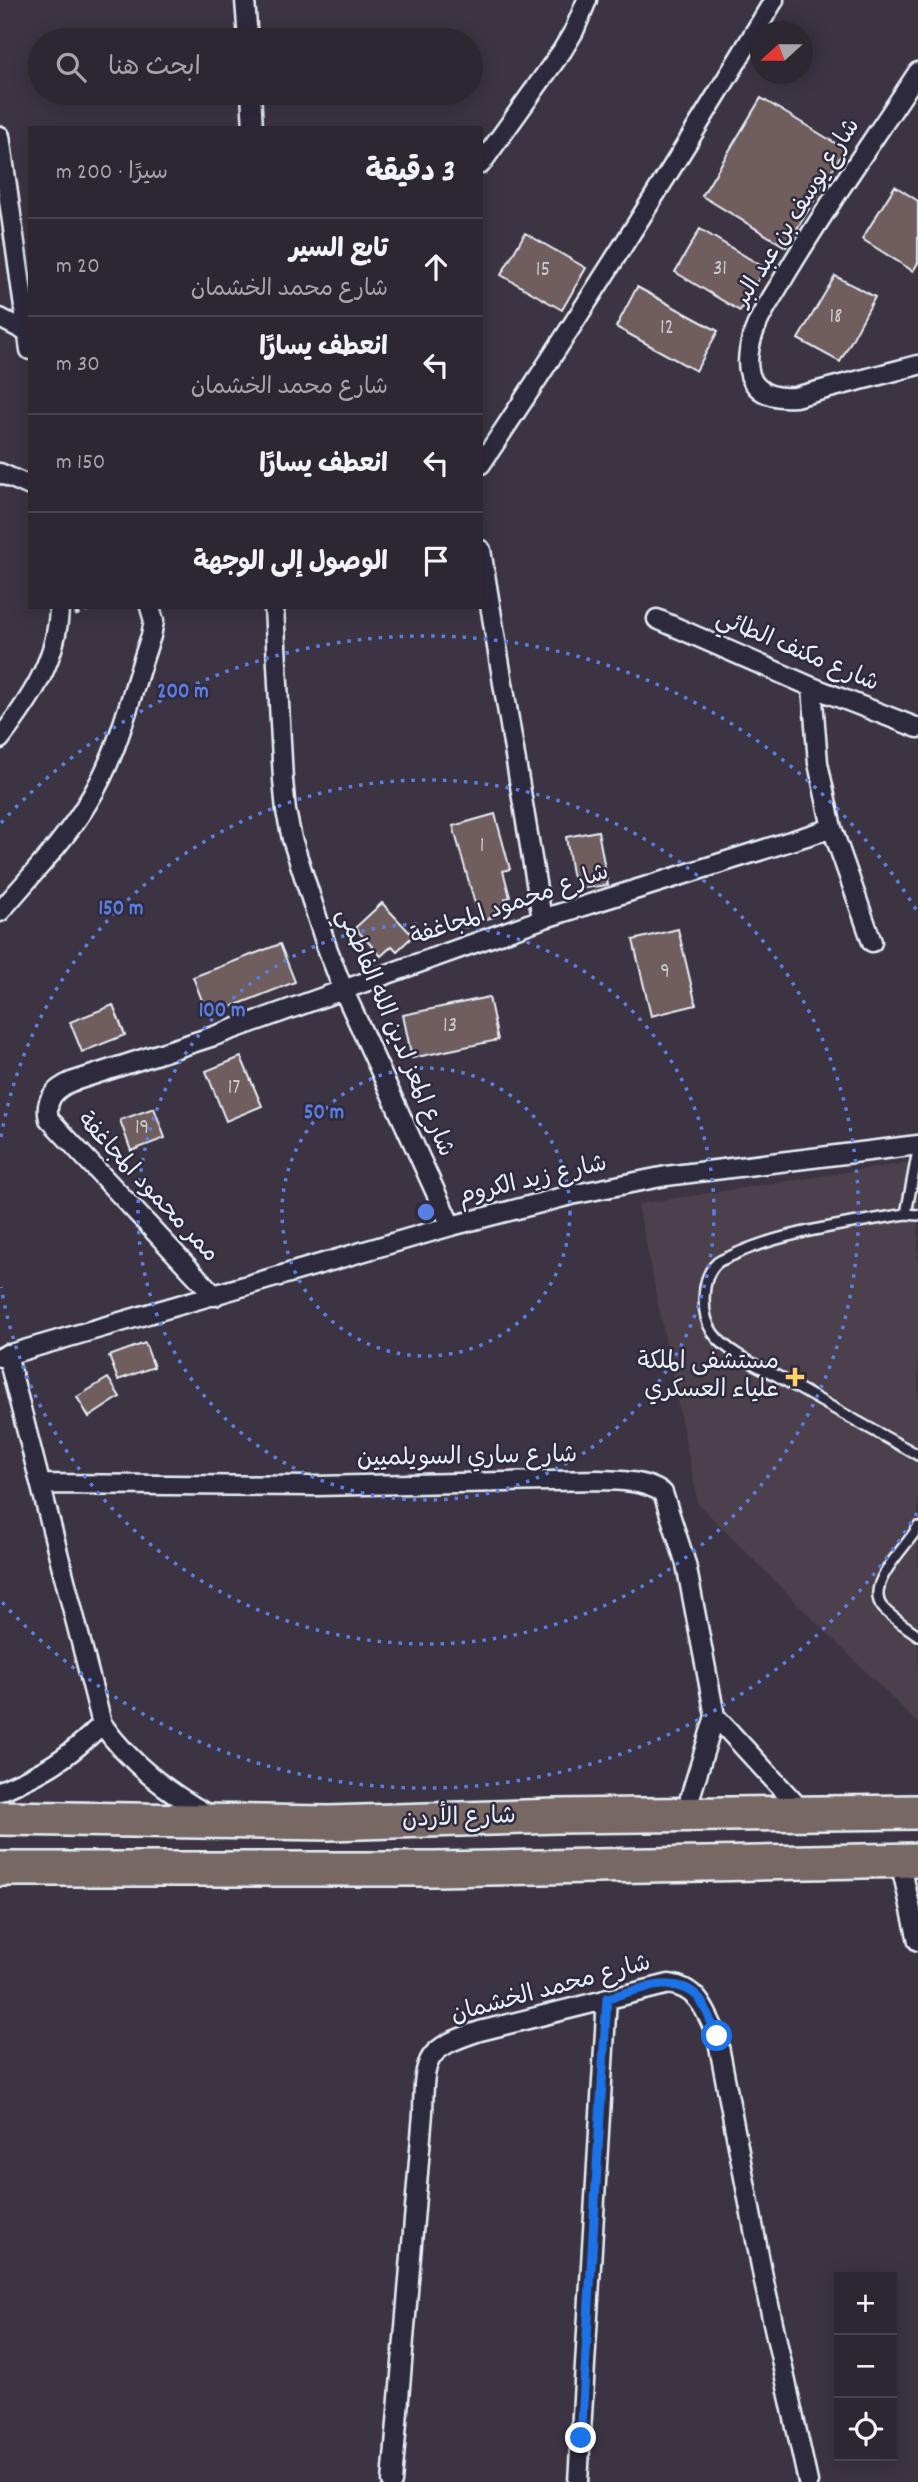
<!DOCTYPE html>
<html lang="ar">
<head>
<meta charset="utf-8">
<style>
	body { margin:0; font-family:Dekko,"Playpen Sans Arabic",sans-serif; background:#352f3a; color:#f1f3f6; direction:rtl }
	.controls { position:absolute; right:21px; bottom:21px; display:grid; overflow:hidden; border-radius:0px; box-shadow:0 4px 18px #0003 }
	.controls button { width:63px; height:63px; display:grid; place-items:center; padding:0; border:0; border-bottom:2px solid #48444d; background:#2d2732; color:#f1f3f6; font:35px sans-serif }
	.compass { position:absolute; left:750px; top:21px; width:63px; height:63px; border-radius:50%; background:#2d2732; box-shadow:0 4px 18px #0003; rotate:249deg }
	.stop { position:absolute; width:21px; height:21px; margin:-16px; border:5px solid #1a73e8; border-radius:50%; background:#fff }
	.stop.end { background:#1a73e8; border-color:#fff; box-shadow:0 2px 7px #0008 }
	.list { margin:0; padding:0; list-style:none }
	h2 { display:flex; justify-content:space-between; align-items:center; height:91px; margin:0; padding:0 28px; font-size:30px }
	h2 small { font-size:23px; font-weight:400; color:#a7a5ac }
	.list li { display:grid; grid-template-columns:46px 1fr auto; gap:21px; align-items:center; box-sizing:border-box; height:98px; padding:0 28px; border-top:2px solid #48444d }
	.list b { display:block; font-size:26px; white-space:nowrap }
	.list p { margin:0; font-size:23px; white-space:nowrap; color:#a7a5ac }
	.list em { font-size:23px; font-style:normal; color:#a7a5ac }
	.icon { flex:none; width:38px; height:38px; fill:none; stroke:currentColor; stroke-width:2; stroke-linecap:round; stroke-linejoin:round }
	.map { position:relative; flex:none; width:918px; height:2482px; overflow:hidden; direction:ltr }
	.search { position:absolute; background:#2d2732; box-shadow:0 4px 18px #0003; left:28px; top:28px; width:455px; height:77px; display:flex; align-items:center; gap:18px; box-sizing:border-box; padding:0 24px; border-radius:38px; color:#a7a5ac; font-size:26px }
	.panel { position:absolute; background:#2d2732; box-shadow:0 4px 18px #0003; left:28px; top:126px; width:455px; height:483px; border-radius:0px; direction:rtl }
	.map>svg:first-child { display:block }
	.built { fill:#4c404b }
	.building { fill:#705d5d; stroke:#e8f1f8; stroke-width:2 }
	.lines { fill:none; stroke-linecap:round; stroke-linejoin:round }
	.lane-casing { stroke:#e8f1f8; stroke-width:14 }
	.street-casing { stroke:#e8f1f8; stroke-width:23 }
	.highway-casing { stroke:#e8f1f8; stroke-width:38 }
	.path { stroke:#e8f1f8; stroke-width:3.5; stroke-dasharray:5 5; stroke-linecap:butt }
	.lane { stroke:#2f2a3d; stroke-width:9 }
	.street { stroke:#2f2a3d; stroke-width:18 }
	.highway { stroke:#776864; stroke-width:33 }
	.route { stroke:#1a73e8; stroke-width:9 }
	.ring { fill:none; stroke:#5a7fe2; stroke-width:3.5; stroke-dasharray:3.5 7 }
	.poi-dot { fill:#ffd166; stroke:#2f2a3d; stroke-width:2.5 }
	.labels { text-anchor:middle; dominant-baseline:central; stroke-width:5; stroke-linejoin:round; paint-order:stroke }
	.number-label { font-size:21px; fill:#caccd1 }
	.street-label { font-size:24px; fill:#e8f1f8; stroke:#2f2a3d }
	.poi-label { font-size:24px; fill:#e8f1f8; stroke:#2f2a3d; text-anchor:end }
	.centre { fill:#5a7fe2; stroke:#2f2a3d; stroke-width:3.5 }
	.ring-label { font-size:21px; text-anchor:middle; font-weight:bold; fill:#5a7fe2; stroke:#2f2a3d; stroke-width:5; stroke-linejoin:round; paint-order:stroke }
</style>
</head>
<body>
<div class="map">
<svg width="918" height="2482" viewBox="0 0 918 2482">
	<rect width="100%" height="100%" fill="#3c3443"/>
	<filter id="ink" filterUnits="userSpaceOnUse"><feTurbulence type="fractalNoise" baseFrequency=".0143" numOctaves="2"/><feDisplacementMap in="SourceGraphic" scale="14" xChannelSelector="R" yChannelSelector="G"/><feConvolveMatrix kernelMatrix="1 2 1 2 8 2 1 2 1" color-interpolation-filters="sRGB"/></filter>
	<g filter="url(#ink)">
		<path class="built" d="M918,1161V1724L698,1504L638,1204Z"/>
		<path class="building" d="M761,98L845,149L786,247L702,196Z
			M895,186L918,201V263L913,271L862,239Z
			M700,229L765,268L740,311L675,272Z
			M525,233L586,268L562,310L501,275Z
			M835,276L875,297L840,362L798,339Z
			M637,287L718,331L696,371L616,327Z
			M495,814L510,869L503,871L510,897L505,899L507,907L496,910L497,916L480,921L453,826Z
			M598,831L608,885L585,888L578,883L572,874L566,837Z
			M382,903L413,936L397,951L392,946L381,956L355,928Z
			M678,929L696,1005L651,1016L633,940Z
			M280,944L295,982L208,1016L193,977Z
			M489,997L498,1040L412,1058L403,1015Z
			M113,1005L125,1035L82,1052L70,1022Z
			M241,1057L262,1106L226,1121L206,1071Z
			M154,1108L165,1138L131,1151L120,1120Z
			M145,1343L154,1367L118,1380L109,1356Z
			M108,1378L120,1397L89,1417L77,1397Z"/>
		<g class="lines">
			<defs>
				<path id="lane" d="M906,1214L918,1150
					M918,1215L906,1214C850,1224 783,1231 731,1256C727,1258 720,1260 717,1263C700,1278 701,1316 713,1333C725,1351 760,1367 779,1377C825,1404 871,1429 918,1455
					M918,1527C907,1547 863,1585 883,1608C892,1618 907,1627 918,1635"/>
				<path id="street" d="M245,0L248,40
					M918,72C874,139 827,205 786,274C773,297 755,320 750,346C742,382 760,400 795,397L918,365
					M251,93L253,128
					M0,136L30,350
					M481,164L562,51L574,31L587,0
					M0,318L27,332
					M481,464C583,312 680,157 774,0
					M0,473L30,486
					M481,550L542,919
					M274,607L283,780L286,811L292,839L326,945L343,989L451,1226
					M657,619L812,687L918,728
					M0,739C30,700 58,659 59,607
					M832,828L872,942
					M0,912C30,876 64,842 88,802C120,752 131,691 151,636L154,621L150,607
					M215,1296L49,1119C44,1100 55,1089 71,1082L214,1036L542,919L832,828L818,763L812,687
					M7,1354L102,1724C131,1765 167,1791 210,1816
					M0,1357L451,1226L571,1195L666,1176L918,1145
					M41,1484L315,1486L599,1480C622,1481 643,1480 663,1493L686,1564L715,1716L685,1814
					M715,1716L805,1814
					M0,1791C45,1772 67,1759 102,1724
					M900,1861L918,1941
					M392,2482L423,2113C424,2056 425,2049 480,2031L669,1984C699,1988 706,2012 717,2036L764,2282L808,2482
					M578,2482L607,1998"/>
				<path id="highway" d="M0,1818L329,1823L557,1816L918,1812
					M0,1869H434L918,1860"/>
			</defs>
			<use href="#lane" class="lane-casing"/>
			<use href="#street" class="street-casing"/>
			<use href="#highway" class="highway-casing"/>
			<path class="path" d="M75,615L96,607"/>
			<use href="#lane" class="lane"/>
			<use href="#street" class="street"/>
			<use href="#highway" class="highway"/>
		</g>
	</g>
	<g class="lines" filter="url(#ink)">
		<path class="route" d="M581,2438L607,1998C633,1992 675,1973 697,1996C707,2007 711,2023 717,2036"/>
	</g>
	<g class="ring">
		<circle cx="426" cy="1212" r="144"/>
		<circle cx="426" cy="1212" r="288"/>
		<path d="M1 1137A432 432 0 1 1 1 1287"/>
		<path d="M917 1513A576 576 0 0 1 1 1601M1 823A576 576 0 0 1 917 911"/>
	</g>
	<path class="poi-dot" d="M791.5 1366.5h7v7h7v7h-7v7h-7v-7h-7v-7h7z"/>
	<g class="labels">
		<g class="number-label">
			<text x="720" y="270">31</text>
			<text x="543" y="271">15</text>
			<text x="836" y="318">18</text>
			<text x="667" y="329">12</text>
			<text x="482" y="847">1</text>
			<text x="665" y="973">9</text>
			<text x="450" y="1027">13</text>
			<text x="234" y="1089">17</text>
			<text x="142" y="1129">19</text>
		</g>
		<g class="street-label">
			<text transform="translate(798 213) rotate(-58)">شارع يوسف بن عبد البر</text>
			<text transform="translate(797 652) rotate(23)">شارع مكنف الطائي</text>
			<text transform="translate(510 906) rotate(-19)">شارع محمود المجاغفة</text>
			<text transform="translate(394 1033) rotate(67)">شارع المعز لدين الله الفاطمي</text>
			<text transform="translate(533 1181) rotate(-13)">شارع زيد الكروم</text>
			<text transform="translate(147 1188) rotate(47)">ممر محمود المجاغفة</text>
			<text transform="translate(467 1458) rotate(-1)">شارع ساري السويلميين</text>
			<text transform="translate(459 1819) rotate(-2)">شارع الأردن</text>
			<text transform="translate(551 1990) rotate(-15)">شارع محمد الخشمان</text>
		</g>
		<g class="poi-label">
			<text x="779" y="1363">مستشفى الملكة<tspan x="779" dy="28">علياء العسكري</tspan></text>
		</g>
	</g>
	<circle cx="426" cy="1212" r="10" class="centre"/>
	<g class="ring-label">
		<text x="183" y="697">200 m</text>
		<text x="121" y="914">150 m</text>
		<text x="222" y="1016">100 m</text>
		<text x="324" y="1118">50 m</text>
	</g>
</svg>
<div class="controls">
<button>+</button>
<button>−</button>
<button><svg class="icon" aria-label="locate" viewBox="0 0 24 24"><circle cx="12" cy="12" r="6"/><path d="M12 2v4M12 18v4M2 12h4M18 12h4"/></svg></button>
</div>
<svg class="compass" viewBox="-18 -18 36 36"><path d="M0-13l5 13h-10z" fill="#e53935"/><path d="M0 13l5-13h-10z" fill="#a7a5ac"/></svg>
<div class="stop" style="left:717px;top:2036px"></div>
<div class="stop end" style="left:581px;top:2438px"></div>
<div class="search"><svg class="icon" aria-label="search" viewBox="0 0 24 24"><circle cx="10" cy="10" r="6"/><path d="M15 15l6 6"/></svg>ابحث هنا</div>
<section class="panel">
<h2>3 دقيقة<small>سيرًا · 200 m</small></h2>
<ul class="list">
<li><svg class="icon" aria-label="ahead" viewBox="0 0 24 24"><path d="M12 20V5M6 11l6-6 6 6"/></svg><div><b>تابع السير</b><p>شارع محمد الخشمان</p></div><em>20 m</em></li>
<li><svg class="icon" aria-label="left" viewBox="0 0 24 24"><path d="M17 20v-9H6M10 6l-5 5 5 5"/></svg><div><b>انعطف يسارًا</b><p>شارع محمد الخشمان</p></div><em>30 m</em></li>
<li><svg class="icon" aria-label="left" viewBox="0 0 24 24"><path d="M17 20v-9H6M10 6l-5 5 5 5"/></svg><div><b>انعطف يسارًا</b></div><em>150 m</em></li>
<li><svg class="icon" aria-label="arrive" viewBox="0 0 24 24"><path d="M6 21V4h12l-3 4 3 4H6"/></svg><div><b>الوصول إلى الوجهة</b></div></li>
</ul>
</section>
</div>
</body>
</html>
